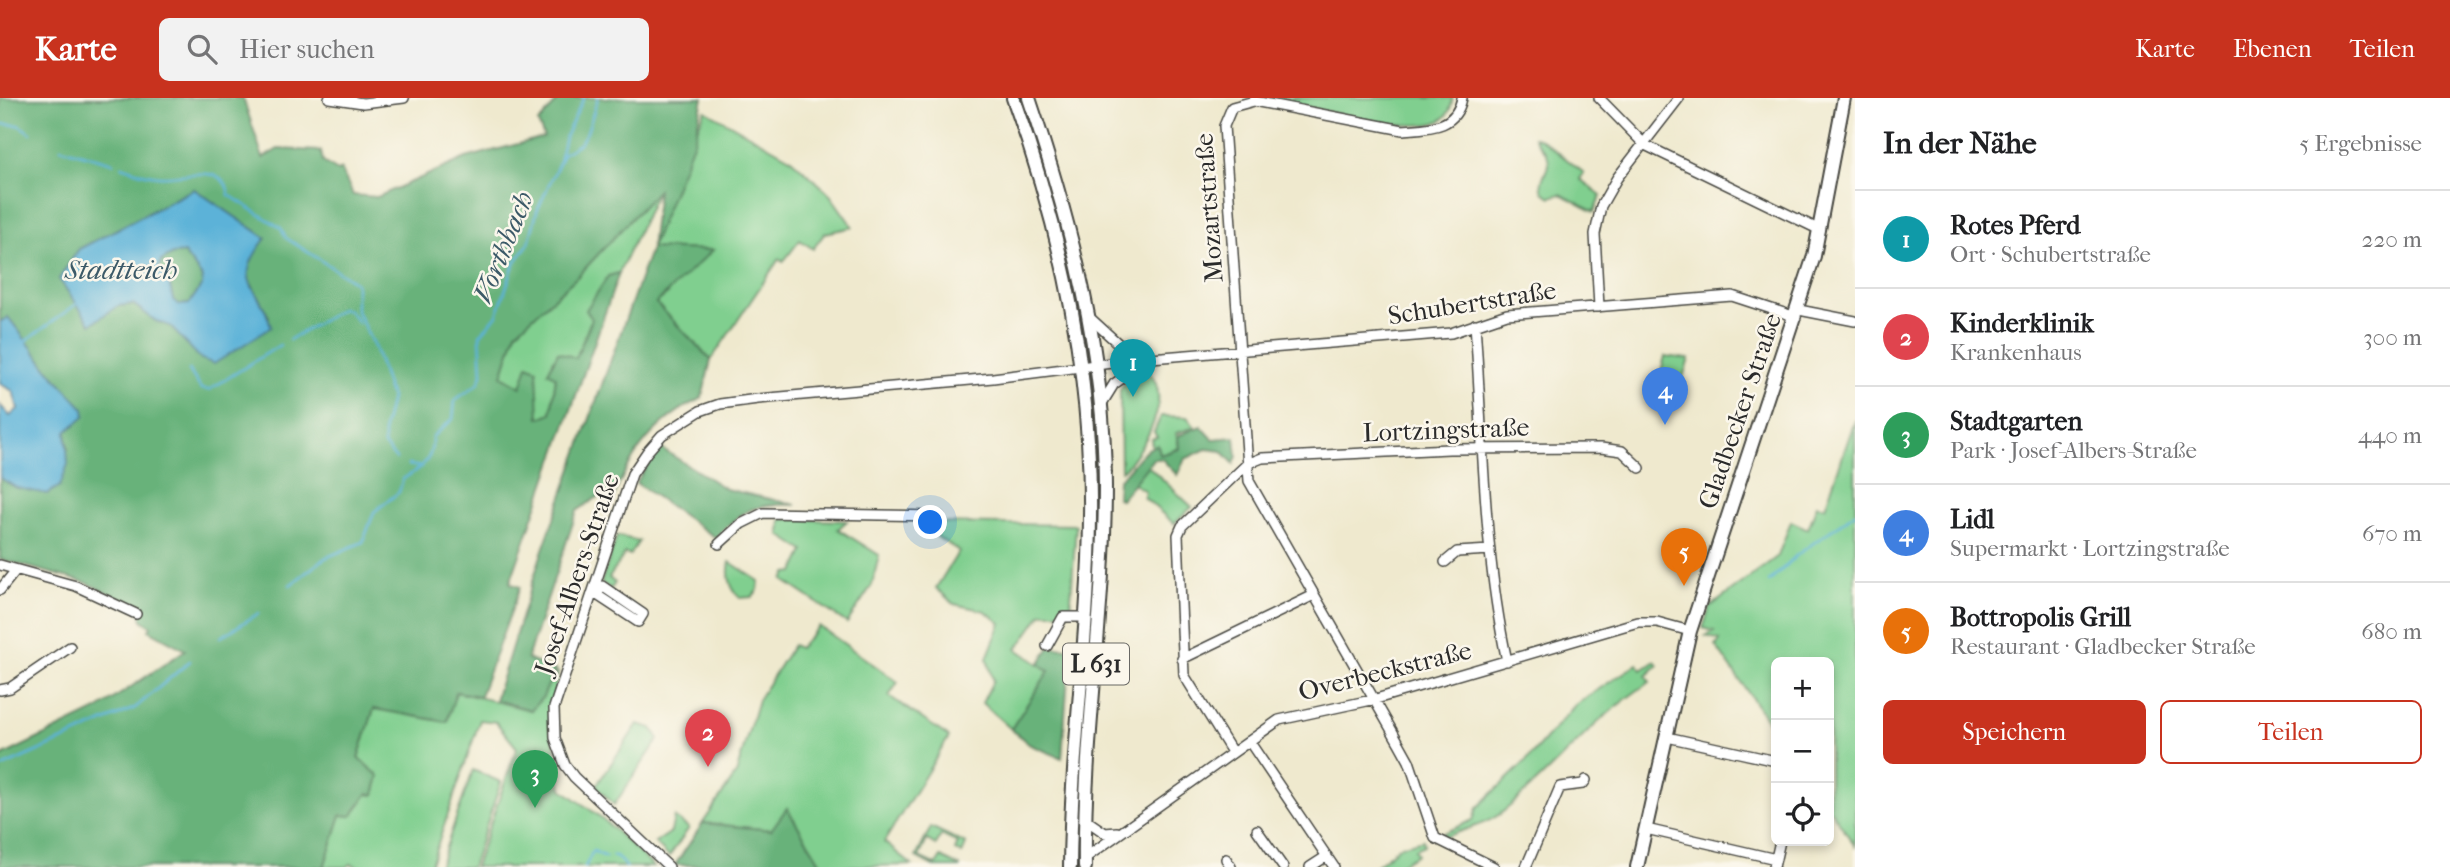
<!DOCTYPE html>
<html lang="de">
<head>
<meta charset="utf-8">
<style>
	body { margin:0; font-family:"IM FELL French Canon",serif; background:#f2f2f2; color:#202124 }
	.controls { position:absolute; right:21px; bottom:21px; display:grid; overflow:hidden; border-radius:10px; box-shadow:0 4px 10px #0003 }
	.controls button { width:63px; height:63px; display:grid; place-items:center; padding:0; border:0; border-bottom:2px solid #e0e0e0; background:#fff; color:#202124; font:35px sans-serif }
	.you { position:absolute; left:931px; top:425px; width:24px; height:24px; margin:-18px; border:5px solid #fff; border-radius:50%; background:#1a73e8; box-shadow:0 0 0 10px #1a73e833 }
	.badge { display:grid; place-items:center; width:46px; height:46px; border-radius:50%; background:#c8321e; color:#fff; font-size:23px; font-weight:700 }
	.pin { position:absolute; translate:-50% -58px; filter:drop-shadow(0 2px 4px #0008) }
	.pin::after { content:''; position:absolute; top:37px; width:24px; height:21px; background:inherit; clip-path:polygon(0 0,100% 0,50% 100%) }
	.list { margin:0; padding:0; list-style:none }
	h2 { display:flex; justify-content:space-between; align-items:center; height:91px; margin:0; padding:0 28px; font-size:30px }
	h2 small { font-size:23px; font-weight:400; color:#757577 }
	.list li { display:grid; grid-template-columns:46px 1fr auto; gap:21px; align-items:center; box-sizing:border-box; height:98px; padding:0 28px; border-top:2px solid #e0e0e0 }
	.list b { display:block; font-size:26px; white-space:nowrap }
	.list p { margin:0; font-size:23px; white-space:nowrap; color:#757577 }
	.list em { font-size:23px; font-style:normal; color:#757577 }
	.actions { display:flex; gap:14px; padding:21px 28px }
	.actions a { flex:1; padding:16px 0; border:2px solid #c8321e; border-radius:10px; text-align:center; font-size:24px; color:#c8321e }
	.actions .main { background:#c8321e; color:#fff }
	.icon { flex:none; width:38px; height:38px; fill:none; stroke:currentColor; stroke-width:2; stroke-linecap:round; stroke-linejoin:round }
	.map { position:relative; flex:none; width:1855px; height:769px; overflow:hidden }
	header { display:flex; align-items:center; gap:42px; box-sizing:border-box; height:98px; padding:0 35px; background:#c8321e; color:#fff }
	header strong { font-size:33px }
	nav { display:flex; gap:38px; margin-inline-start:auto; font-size:24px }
	.search { width:490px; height:63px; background:#f2f2f2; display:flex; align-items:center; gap:18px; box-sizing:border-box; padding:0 24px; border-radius:10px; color:#757577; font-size:26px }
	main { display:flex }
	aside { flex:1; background:#fff }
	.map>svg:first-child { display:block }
	.green { fill:#80cf8f; stroke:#567d5d; stroke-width:2 }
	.forest { fill:#68b27a; stroke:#4a6e52; stroke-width:2; fill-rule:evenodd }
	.water { fill:#5bb2d8; stroke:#436e82; stroke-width:2; fill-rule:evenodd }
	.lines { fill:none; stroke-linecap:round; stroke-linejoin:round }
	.stream { stroke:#5bb2d8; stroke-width:2.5 }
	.minor-casing { stroke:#484843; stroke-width:12 }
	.major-casing { stroke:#484843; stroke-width:16 }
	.minor { stroke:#fff; stroke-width:9 }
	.major { stroke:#fff; stroke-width:12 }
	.labels { text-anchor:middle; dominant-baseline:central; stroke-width:5; stroke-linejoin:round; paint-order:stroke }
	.shield { fill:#fbf7ec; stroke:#696865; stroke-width:2 }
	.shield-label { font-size:24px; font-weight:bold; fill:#2b2b2b }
	.street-label { font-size:26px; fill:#2b2b2b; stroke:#fbf7ec }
	.water-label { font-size:28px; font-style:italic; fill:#3c5a68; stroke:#fbf7ec }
</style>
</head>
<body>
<header>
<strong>Karte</strong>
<div class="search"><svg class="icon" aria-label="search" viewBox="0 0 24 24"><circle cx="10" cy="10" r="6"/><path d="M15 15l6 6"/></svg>Hier suchen</div>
<nav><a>Karte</a><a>Ebenen</a><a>Teilen</a></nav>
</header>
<main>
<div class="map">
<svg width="1855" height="769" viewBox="0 0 1855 769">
	<rect width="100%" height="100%" fill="#fbf7ec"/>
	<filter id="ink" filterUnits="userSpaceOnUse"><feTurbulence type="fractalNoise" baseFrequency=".0143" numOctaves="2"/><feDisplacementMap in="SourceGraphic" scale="14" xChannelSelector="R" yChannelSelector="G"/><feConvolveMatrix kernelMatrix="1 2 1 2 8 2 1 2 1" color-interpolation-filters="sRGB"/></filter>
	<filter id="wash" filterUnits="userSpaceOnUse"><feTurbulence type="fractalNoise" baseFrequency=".00686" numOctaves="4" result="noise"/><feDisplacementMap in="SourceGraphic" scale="28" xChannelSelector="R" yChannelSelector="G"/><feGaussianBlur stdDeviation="1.57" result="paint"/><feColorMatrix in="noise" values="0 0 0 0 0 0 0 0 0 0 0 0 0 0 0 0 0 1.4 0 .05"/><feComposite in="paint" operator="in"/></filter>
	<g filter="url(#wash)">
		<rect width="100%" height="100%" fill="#efe9ce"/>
		<path class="green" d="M1268,0H1453C1451,9 1449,18 1440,23C1409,38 1304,7 1268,0Z
			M705,12L790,60L828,94L853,129L825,135L813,151L800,142L783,164L779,161L711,262L656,205L668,196L651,150Z
			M1534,39L1541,41L1584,75L1580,81L1601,97L1594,114L1561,96L1551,99L1543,94C1537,79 1552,72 1548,59C1545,51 1537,47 1534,39Z
			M658,91L619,175L608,178L576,261L558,254L548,274L556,279L551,316L538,321L521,289L502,278L516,234L578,178Z
			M1665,258L1689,261L1676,300L1656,293Z
			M1147,272C1171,296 1152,335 1135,357C1130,363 1127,370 1121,373L1120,291L1129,280Z
			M1087,281L1095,341L1099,422L1081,769H1075Z
			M1161,318L1187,319L1195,329L1176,335L1179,350L1160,357L1158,348H1152L1151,341L1157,339L1154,334Z
			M1855,322V748L1829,710V564H1776V635L1716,548L1720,542L1706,538L1714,533L1703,530L1710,509L1778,458L1791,423L1808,431L1817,407L1825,409Z
			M1146,366L1192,409L1174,426L1144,399L1145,393L1132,385Z
			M781,421L847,423L838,431L879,457L872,487L847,525L783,482L787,475L794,474L804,453L780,437Z
			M937,425L1076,427L1070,515H1042L1017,551L1049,573L1011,631L982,605L993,583L987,560L1001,525L985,513L954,506L936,490L959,453L937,439Z
			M617,438L639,443L630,457L625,455L609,480L615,485L611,491L601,485Z
			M730,464L759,483L758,492L752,499L740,500C730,491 727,477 730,464Z
			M819,528L898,584L889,598L949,639L884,744L912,767L823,769L787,710L772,732L703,725L736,676L758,602L793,547L799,550Z
			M1655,563L1658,567L1646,578L1650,584C1591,622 1557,670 1504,713C1487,727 1466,730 1445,739L1441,736L1473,722L1477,710L1527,662L1575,607L1637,566L1642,572Z
			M558,573L550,623L562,691L603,721L654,769H475L517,650L496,624L480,622L430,769H358L351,766L347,769H324L341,717L352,718L367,696L374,697L379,678L358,660L374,610L446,624L456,594L531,612Z
			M638,626L652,630L659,641L614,707L596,688Z
			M473,672L501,684L472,769H439Z
			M674,719L689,730L669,759L655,745L671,734Z
			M931,729L966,746L962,756L955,752L958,745L941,737L936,747L927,742L919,759L936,767L941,759L961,769H935L916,759Z
			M1423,742L1424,747L1415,751L1417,756L1396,769H1374L1400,748Z"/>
		<path class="forest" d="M0,0H243L263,60L278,51L321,53L323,64L338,73L341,71L353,97L377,99L466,60L544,39L538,25L560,0H703L694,43L651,150L713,152L656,205L711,262L702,300C655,322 629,357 612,404L601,397L577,413L527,561L555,572L543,599L531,612L495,602L542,454L651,150L658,92L578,178L516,234L502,278L521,289L528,267L537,271L539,320L551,315L556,279L548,274L558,254L576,260L592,221L586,212L608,178L619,175L510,485L520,489L480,598L456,594L447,624L374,611L358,660L379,678L374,697L367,696L352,718L341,717L324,769H0V659L97,612L185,552L149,532L151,528L142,522L139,510L87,485L0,461V380L17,390L68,351L66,334L83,311L48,271L8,219L0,224ZM194,91L266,140L251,158L247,178L269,219L201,260L170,228L156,223L133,206L118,208L91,226L59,181L79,151Z
			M184,155L203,180L202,187L189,206L180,207L173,202L169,184L159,171L161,163L173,156Z
			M1201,328L1213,341L1235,339L1237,358L1234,366L1222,353L1206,351L1185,361L1177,377L1162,361H1153L1121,401L1117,400L1118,382C1133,371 1139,351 1158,347L1160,357L1179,351L1178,338Z
			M659,349L726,391L796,407C754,406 745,409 716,440L636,385Z
			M1050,549L1070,550L1062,660L1030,647L1011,631L1049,573L1039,566Z
			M787,710L823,769L675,767L703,725L771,732Z"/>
		<path class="water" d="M194,91L266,140C229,187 261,186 271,229L214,266L201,261L170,228L156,223L133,206L118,208L91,226L59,181L79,151ZM184,155L203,180L202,187L189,206L180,207L173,202L169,184L159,171L161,163L173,156Z
			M8,219L48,271L84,311L85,318L66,334L68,366L60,388L47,396L17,390L0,380V307L10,318L18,311L13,293L0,286V224Z"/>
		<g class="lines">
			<path class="stream" d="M0,26L18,27L31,35
				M61,50L113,65
				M559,64L565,39L584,0
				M122,68C134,73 147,77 159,78C183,80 225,63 229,97L281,130L286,140L356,185V211L375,251L391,300L384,330V347L396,361
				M289,242L342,211L349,213L359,225
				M24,244L78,205
				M189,272L201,291L209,292L280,247
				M408,367L422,369
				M1769,484L1797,457L1855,415
				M290,487L325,460L363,444L374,414L399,394L403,381C420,370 434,363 432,339L453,321L455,302L478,286L482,277L480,237L497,217L514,166L529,145L537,113L563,56L580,45L587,34L598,0
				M221,539L259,515
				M0,670L135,610L190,563
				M612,758H616L626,769
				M585,769L593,753L606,759"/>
		</g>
	</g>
	<g filter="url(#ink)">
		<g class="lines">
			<defs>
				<path id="minor" d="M329,0L363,5L404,0
					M1462,0C1456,31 1429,30 1403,32L1254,3L1232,9L1224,28L1249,383L1399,645L1409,663L1435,740L1494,769
					M1599,0L1645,47L1820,132
					M1599,209L1595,136L1601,108L1617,80L1679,0
					M1799,212L1855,223
					M1089,219L1122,249L1150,259
					M1475,226C1483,338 1483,453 1507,563
					M1101,307L1114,286L1148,262
					M719,446L741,426L763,415L939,418
					M1445,464L1457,454L1490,452
					M0,467L76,488L136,516
					M602,488L643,516L638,524L597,497Z
					M0,492L16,472
					M1047,548L1063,519H1085
					M1182,561L1314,497
					M0,592L10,590L70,549
					M1667,639L1776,663
					M1249,643L1334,769
					M1232,654L1184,577L1178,437L1182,428L1247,366L1262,360L1449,351L1601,350L1622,353L1640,370
					M1086,722L1105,735L1117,734
					M1646,731L1776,761
					M1257,732L1283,769
					M1085,760L1279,622L1376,601L1638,524H1657L1690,533
					M1226,761L1231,769
					M669,769L574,679L565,667L555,640L554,610L632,376L647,354L662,337L700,313L720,306L758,301L993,280L1151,260L1451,235L1507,216L1732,198L1796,219
					M1310,769L1327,758
					M1526,769L1560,689L1583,686L1586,682
					M1774,769L1780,743"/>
				<path id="major" d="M1013,0C1062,135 1092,277 1090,420C1089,536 1071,652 1070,769
					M1029,0C1071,125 1105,255 1105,388C1105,515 1083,642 1085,769
					M1637,769L1690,533L1814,158L1844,0"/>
			</defs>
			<use href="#minor" class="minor-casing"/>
			<use href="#major" class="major-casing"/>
			<use href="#minor" class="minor"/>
			<use href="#major" class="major"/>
		</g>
	</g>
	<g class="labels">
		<rect class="shield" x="1063" y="545.5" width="66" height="41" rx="5"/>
		<g class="shield-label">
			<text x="1096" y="566">L 631</text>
		</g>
		<g class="street-label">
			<text transform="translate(1209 110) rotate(-94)">Mozartstraße</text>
			<text transform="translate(1472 205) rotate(-9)">Schubertstraße</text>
			<text transform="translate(1740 313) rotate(-71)">Gladbecker Straße</text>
			<text transform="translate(1446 332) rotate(-2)">Lortzingstraße</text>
			<text transform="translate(577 476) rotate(-71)">Josef-Albers-Straße</text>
			<text transform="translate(1385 573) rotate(-14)">Overbeckstraße</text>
		</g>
		<g class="water-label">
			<text transform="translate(503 149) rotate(-68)">Vorthbach</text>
			<text x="121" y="171">Stadtteich</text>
		</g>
	</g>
</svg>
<div class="controls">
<button>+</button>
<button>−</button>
<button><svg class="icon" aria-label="locate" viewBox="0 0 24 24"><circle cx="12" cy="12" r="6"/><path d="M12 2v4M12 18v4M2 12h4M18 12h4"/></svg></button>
</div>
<div class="you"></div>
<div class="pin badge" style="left:1133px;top:299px;background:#0f9aa8">1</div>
<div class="pin badge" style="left:708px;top:669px;background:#e0444e">2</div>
<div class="pin badge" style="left:535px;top:710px;background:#2e9e5b">3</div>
<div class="pin badge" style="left:1665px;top:327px;background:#3f7fe0">4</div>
<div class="pin badge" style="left:1684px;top:488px;background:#e8710a">5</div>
</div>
<aside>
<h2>In der Nähe<small>5 Ergebnisse</small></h2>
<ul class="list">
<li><span class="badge" style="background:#0f9aa8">1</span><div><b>Rotes Pferd</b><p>Ort · Schubertstraße</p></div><em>220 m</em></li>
<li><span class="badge" style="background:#e0444e">2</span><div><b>Kinderklinik</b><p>Krankenhaus</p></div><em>300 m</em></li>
<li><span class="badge" style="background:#2e9e5b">3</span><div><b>Stadtgarten</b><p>Park · Josef-Albers-Straße</p></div><em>440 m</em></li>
<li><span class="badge" style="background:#3f7fe0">4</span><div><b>Lidl</b><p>Supermarkt · Lortzingstraße</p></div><em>670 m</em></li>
<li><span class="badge" style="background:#e8710a">5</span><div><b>Bottropolis Grill</b><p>Restaurant · Gladbecker Straße</p></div><em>680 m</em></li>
</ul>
<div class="actions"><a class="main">Speichern</a><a>Teilen</a></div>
</aside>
</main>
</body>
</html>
